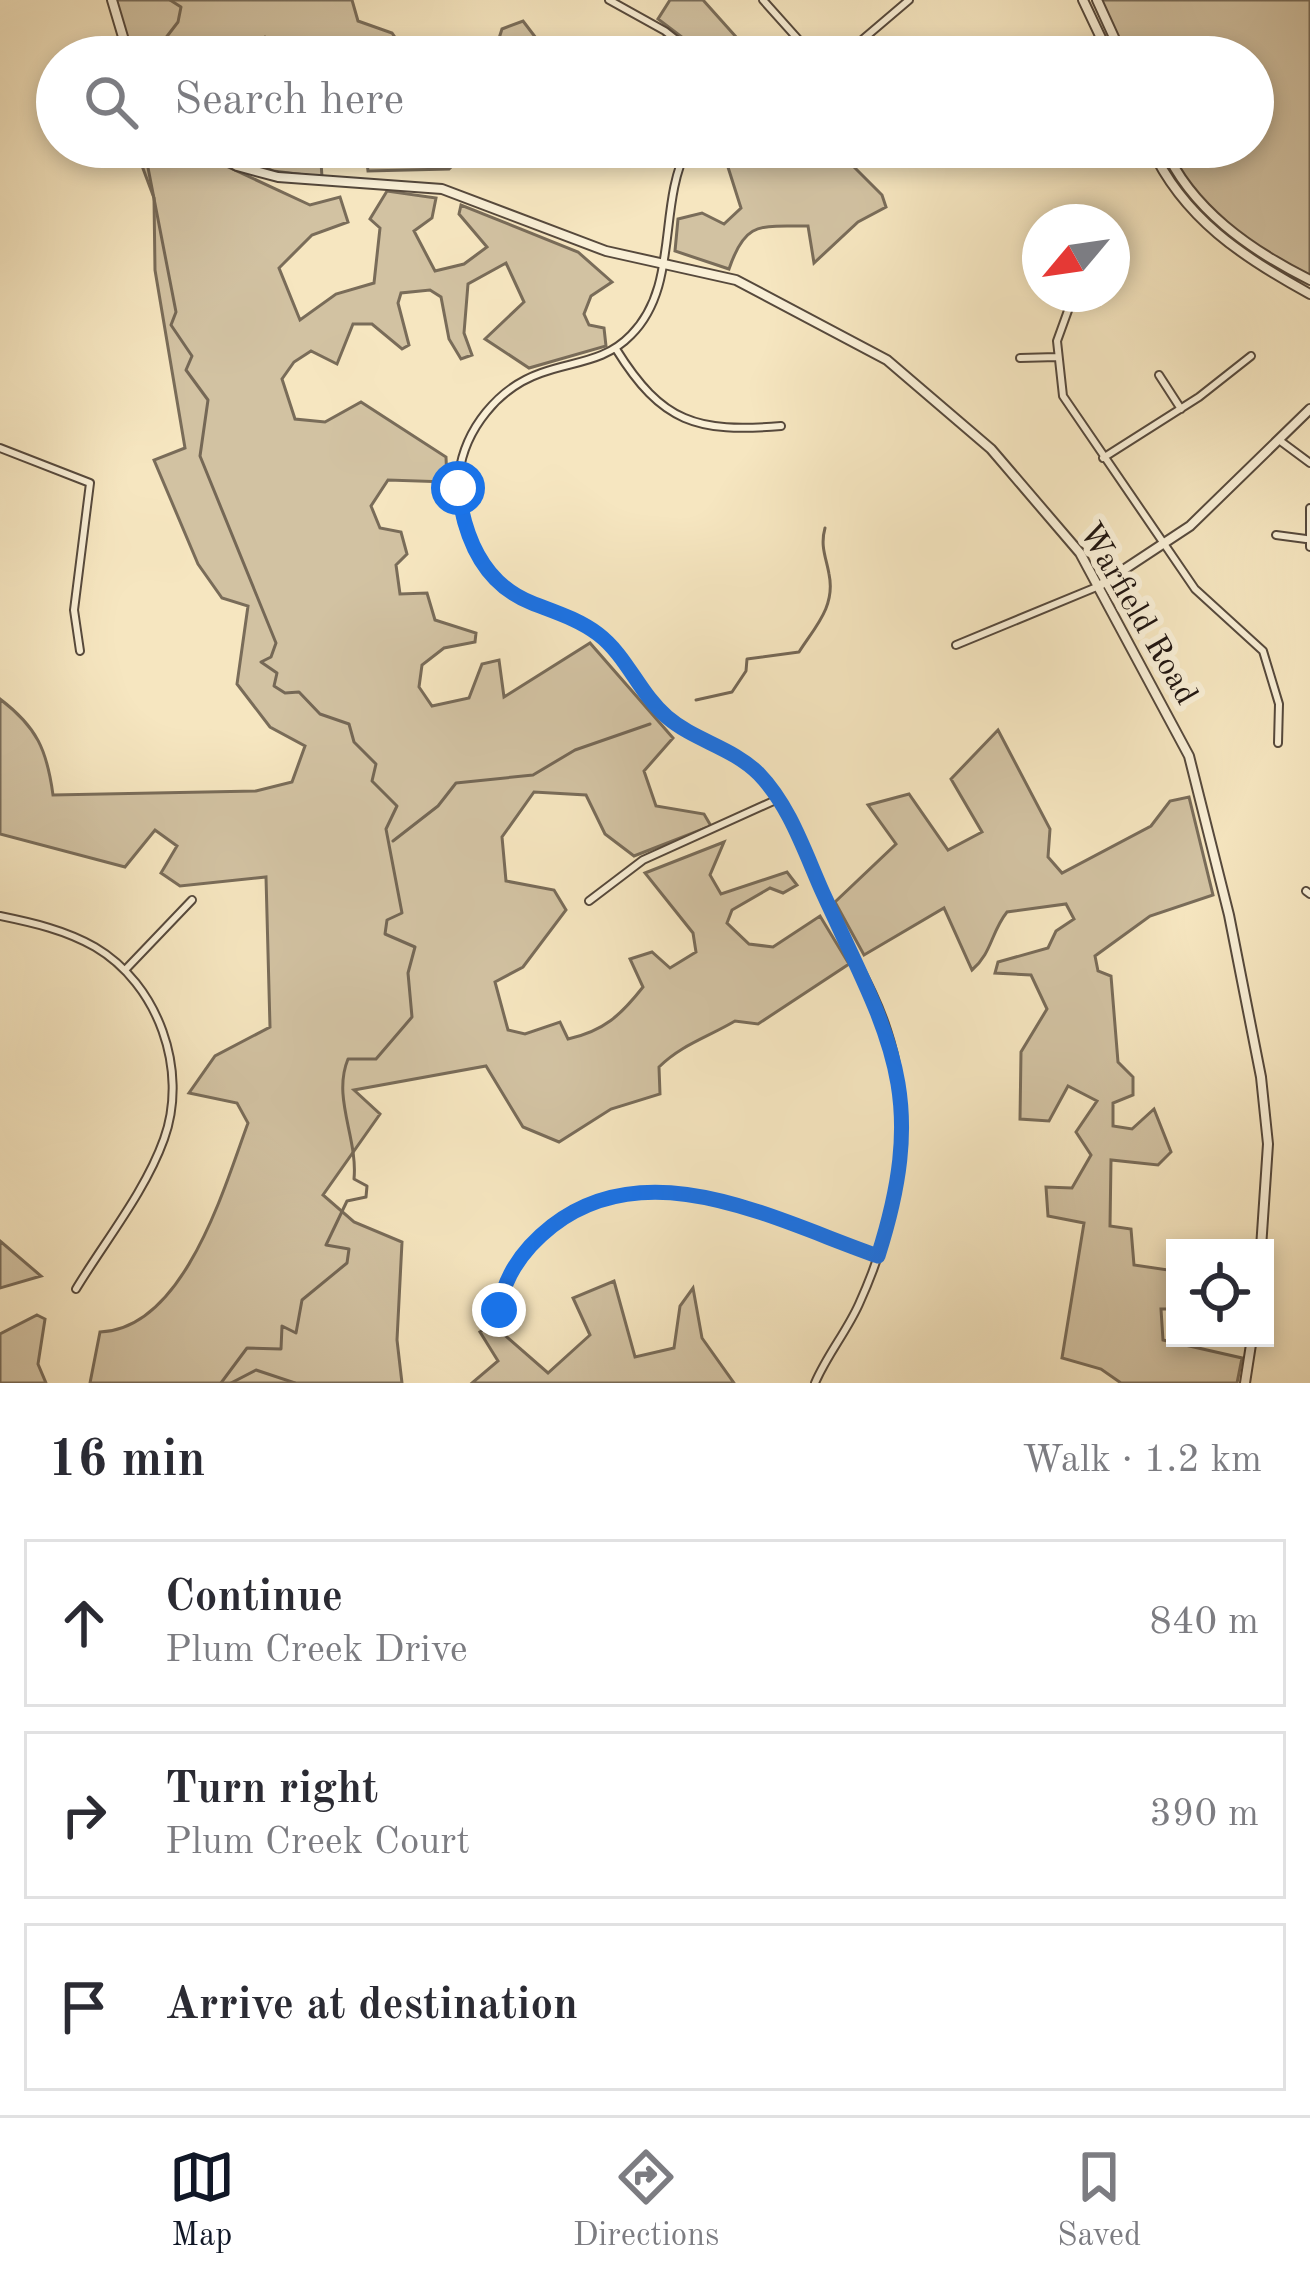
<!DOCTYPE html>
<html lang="en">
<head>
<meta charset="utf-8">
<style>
	body { margin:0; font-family:"Old Standard TT",serif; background:#f7f7f7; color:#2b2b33 }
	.controls { position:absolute; right:36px; bottom:36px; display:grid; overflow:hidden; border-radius:0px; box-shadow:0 6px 18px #0003 }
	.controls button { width:108px; height:108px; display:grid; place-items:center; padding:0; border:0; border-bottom:3px solid #e1e1e2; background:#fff; color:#2b2b33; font:60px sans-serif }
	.compass { position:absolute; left:1022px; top:204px; width:108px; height:108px; border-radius:50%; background:#fff; box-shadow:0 6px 18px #0003; rotate:241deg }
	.stop { position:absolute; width:36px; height:36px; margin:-27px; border:9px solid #1a73e8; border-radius:50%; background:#fff }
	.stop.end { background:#1a73e8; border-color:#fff; box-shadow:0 3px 12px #0008 }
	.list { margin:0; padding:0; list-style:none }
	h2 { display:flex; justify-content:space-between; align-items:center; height:156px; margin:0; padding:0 48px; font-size:51px }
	h2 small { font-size:39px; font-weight:400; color:#7c7c81 }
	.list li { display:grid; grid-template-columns:78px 1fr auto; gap:36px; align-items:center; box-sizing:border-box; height:168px; margin:0 24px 24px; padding:0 24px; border:3px solid #e1e1e2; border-radius:0px }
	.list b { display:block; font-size:45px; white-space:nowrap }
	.list p { margin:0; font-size:39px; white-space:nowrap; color:#7c7c81 }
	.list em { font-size:39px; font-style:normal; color:#7c7c81 }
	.icon { flex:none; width:66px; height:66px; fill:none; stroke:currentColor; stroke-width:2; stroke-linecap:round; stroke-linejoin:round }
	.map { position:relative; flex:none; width:1310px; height:1383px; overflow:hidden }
	.search { position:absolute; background:#fff; box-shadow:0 6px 18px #0003; left:36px; right:36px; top:36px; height:132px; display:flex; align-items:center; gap:30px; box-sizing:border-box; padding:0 42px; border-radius:66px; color:#7c7c81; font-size:45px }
	.sheet { height:732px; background:#fff }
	nav { display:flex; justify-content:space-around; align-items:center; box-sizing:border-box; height:168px; border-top:3px solid #e1e1e2; background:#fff; font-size:33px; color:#7c7c81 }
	nav a { display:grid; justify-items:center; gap:6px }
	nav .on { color:#111827 }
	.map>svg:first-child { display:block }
	.green { fill:#d2c2a2; stroke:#796c59; stroke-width:3 }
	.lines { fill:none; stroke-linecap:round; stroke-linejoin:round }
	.stream { stroke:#756856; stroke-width:3 }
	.minor-casing { stroke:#56493c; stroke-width:10 }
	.tertiary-casing { stroke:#56493c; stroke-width:12 }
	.minor { stroke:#f9efd6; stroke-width:6 }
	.tertiary { stroke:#f9efd6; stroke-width:8 }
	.route { stroke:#1a73e8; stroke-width:15 }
	.labels { text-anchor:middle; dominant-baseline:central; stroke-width:12; stroke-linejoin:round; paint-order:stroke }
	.street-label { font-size:33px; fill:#201510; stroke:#f9efd6 }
</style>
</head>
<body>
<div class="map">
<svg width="1310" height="1383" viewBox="0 0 1310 1383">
	<rect width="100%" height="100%" fill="#f6e6c0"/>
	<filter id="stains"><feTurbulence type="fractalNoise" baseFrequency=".00167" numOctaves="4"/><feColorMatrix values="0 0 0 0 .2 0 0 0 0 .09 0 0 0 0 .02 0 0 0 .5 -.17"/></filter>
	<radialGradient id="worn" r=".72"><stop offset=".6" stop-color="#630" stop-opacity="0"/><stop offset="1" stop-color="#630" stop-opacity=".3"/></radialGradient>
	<path class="green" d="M112,0H352L358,21L392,33L406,53L276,57L282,49L265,37L239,57H129Z
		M670,0H703L754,57H708L658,19Z
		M1097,0H1310V280L1284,267L1201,204L1164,147H1253V57H1123Z
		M523,21L542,46L587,42L579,57H493L502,29Z
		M135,147H185L310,205L340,197L348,222L312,235L279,268L300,320L336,294L374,283L380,228L370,219L387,191L436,198L432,218L414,231L435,271L464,264L487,247L459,214L461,205L578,252L612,282L591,296L584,314L589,325L604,328L606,346L529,368L485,339L524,302L506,263L468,284L464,333L472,355L461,359L449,339L441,297L430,290L401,293L398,303L409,345L402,349L372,324H353L337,364L311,351L294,362L282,379L295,419L325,422L361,402L446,457L447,482L388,480L371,506L380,528L401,532L407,554L396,565L400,594L427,593L435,620L476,633L475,642L444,648L422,665L419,687L432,706L469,698L482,664L499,660L504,697L590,643L673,738L644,771L656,806L704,814L711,826L634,856L605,834L586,795L534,792L502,837L506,881L554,890L566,910L523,967L495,982L508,1030L525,1034L560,1022L568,1039C604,1031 621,1015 643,987L630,959L652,952L670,968L696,952L693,933L645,873L724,842L710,875L721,894L787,872L797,885L783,893L770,888L732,910L727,923L749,944L773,947L820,916L849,964L758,1024L735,1021C708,1037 681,1045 659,1067L660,1094L611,1109L559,1142L523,1127L486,1066L354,1090L380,1114L323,1195L354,1222L402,1242L397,1340L402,1383H90L100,1332C184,1329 224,1188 248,1123L237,1103L189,1093L215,1056L270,1027L266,877L180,886L161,873L177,846L155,830L125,867L0,834V699C37,727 47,750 53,795L256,791L292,782L305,746L270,727L237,684L248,606L222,598L198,564L154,460L185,448L155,270L154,198Z
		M214,147H320L322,177L273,171Z
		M365,147H472L449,169L368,171Z
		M791,147H834L882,195L886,207L858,222L814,263L808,226C761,227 746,219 729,269L675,251L678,219L702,213L724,224L741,208L727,164L736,157L751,166L773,152L787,161L796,151Z
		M998,730L1050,829L1048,857L1062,873L1151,826L1170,801L1189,797L1213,895L1150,916L1095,956L1098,971L1111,976L1118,1062L1133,1077V1095L1113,1103V1126L1132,1129L1154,1109L1171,1152L1158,1165L1111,1160L1110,1226L1131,1229L1134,1265L1175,1271V1309H1161L1163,1340L1242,1358L1237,1383H1121L1101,1369L1062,1358L1084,1223L1048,1216L1046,1187L1072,1188L1091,1155L1076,1132L1097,1101L1068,1086L1049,1121L1020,1119L1021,1052L1047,1009L1031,975L995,973L998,962L1048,948L1056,931L1074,919L1066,904L1007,912C991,932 992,953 972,970L944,908L864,955L835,902L896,844L868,805L909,794L948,850L982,832L951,779Z
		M0,1241L41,1276L0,1288Z
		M614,1281L635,1357L674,1348L680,1306L693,1288L702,1338L734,1383H472L498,1361L480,1332L492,1324L548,1373L590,1335L573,1298Z
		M37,1315L45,1319L38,1364L46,1383H0V1334Z"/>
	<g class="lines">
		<path class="stream" d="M159,57L158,48L178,22L181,7L170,0
			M144,147L176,312L171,325L192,356L186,370L208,400L200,456L276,643L271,657L261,662L277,673L274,686L285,693L299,692L320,714L349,724L354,742L376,764L372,781L397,806L386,829L402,913L387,920L385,934L415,947L408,973L412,1017L376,1059H348C332,1098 358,1138 354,1179L367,1186L366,1197L347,1201L326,1245L349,1249L347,1263L302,1300L296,1333L282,1326L281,1349L247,1348L221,1383
			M696,700L732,692L746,671L747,659L799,652C814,628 836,607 829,574C826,557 820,546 825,528
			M393,841L438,806L456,783L533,775L575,750L650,724
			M231,1383L256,1370L295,1383"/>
		<defs>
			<path id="minor" d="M609,0L665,31L698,57
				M763,0L814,57
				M842,57L909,0
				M999,57V54
				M688,147C657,205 680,286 631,335C605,362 574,361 541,373C498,388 465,429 459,474C453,525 481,580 528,602C553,614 580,618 602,637C627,659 639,692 664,714C694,741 735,747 763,778C798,817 814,876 837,923C854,959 875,992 887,1030C917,1121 898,1218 859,1304C847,1331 827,1355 815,1383
				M1112,255L1116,252
				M1074,294L1057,341L1063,396L1195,589L1263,651L1279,704L1278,743
				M616,349C662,423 697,433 781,426
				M1020,358L1057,357
				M1159,375L1181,409
				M1279,440L1310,463
				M0,448L90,483L74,610L80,651
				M1103,458L1199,397L1251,356
				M1310,508V547
				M1276,535L1306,539
				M956,645L1099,586
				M1306,891L1310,894
				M589,901L643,860L778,799
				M0,916C34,923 65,930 95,947C158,984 189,1070 164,1139C145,1192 105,1241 76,1289
				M126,969L192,900
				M499,1310C504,1275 524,1247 552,1226C651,1150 777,1221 878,1256"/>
			<path id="tertiary" d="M112,0L129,57
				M1083,0L1110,57
				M1097,0L1123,57
				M202,147L237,166L278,177L442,189L606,251L736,280L887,360L991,449L1080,553L1189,756L1229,915L1261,1077L1268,1144L1261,1248
				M1151,147C1183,218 1244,258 1310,294
				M1164,147C1191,209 1250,250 1310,280
				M1099,586L1190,526L1310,409
				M1245,1383L1252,1338"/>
		</defs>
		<use href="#minor" class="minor-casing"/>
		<use href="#tertiary" class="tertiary-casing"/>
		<use href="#minor" class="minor"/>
		<use href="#tertiary" class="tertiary"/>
	</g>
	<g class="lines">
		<path class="route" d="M458,488C464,536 483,584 532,603C555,612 578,619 598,634C627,656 639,693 667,717C695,741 732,747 759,774C790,806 805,853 823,893C889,1037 930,1093 878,1256C777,1221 650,1150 552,1226C524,1248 504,1275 499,1310"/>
	</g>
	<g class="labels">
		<g class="street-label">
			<text transform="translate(1137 614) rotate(60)">Warfield Road</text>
		</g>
	</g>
	<rect width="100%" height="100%" filter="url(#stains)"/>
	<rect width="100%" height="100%" fill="url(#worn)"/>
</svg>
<div class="controls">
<button><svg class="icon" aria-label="locate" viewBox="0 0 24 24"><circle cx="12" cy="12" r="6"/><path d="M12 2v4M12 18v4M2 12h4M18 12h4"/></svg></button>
</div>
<svg class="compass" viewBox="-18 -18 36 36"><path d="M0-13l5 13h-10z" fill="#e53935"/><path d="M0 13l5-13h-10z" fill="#7c7c81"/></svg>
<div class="stop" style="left:458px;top:488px"></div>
<div class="stop end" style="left:499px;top:1310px"></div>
<div class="search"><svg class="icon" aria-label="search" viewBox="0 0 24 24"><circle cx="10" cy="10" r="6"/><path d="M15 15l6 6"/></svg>Search here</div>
</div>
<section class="sheet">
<h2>16 min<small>Walk · 1.2 km</small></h2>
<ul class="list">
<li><svg class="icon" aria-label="ahead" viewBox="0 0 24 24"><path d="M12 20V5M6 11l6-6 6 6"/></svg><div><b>Continue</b><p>Plum Creek Drive</p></div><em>840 m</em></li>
<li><svg class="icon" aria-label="right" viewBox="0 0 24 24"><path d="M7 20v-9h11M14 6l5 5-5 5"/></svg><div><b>Turn right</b><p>Plum Creek Court</p></div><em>390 m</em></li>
<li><svg class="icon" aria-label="arrive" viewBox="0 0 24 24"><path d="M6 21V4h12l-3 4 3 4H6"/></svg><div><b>Arrive at destination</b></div></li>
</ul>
</section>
<nav>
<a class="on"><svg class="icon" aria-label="map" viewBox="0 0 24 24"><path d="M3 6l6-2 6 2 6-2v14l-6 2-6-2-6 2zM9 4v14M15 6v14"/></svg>Map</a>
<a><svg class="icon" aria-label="directions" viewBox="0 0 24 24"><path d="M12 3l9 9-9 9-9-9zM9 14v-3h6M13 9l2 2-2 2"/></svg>Directions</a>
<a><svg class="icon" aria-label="saved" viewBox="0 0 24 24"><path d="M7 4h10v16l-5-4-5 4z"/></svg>Saved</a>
</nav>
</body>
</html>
